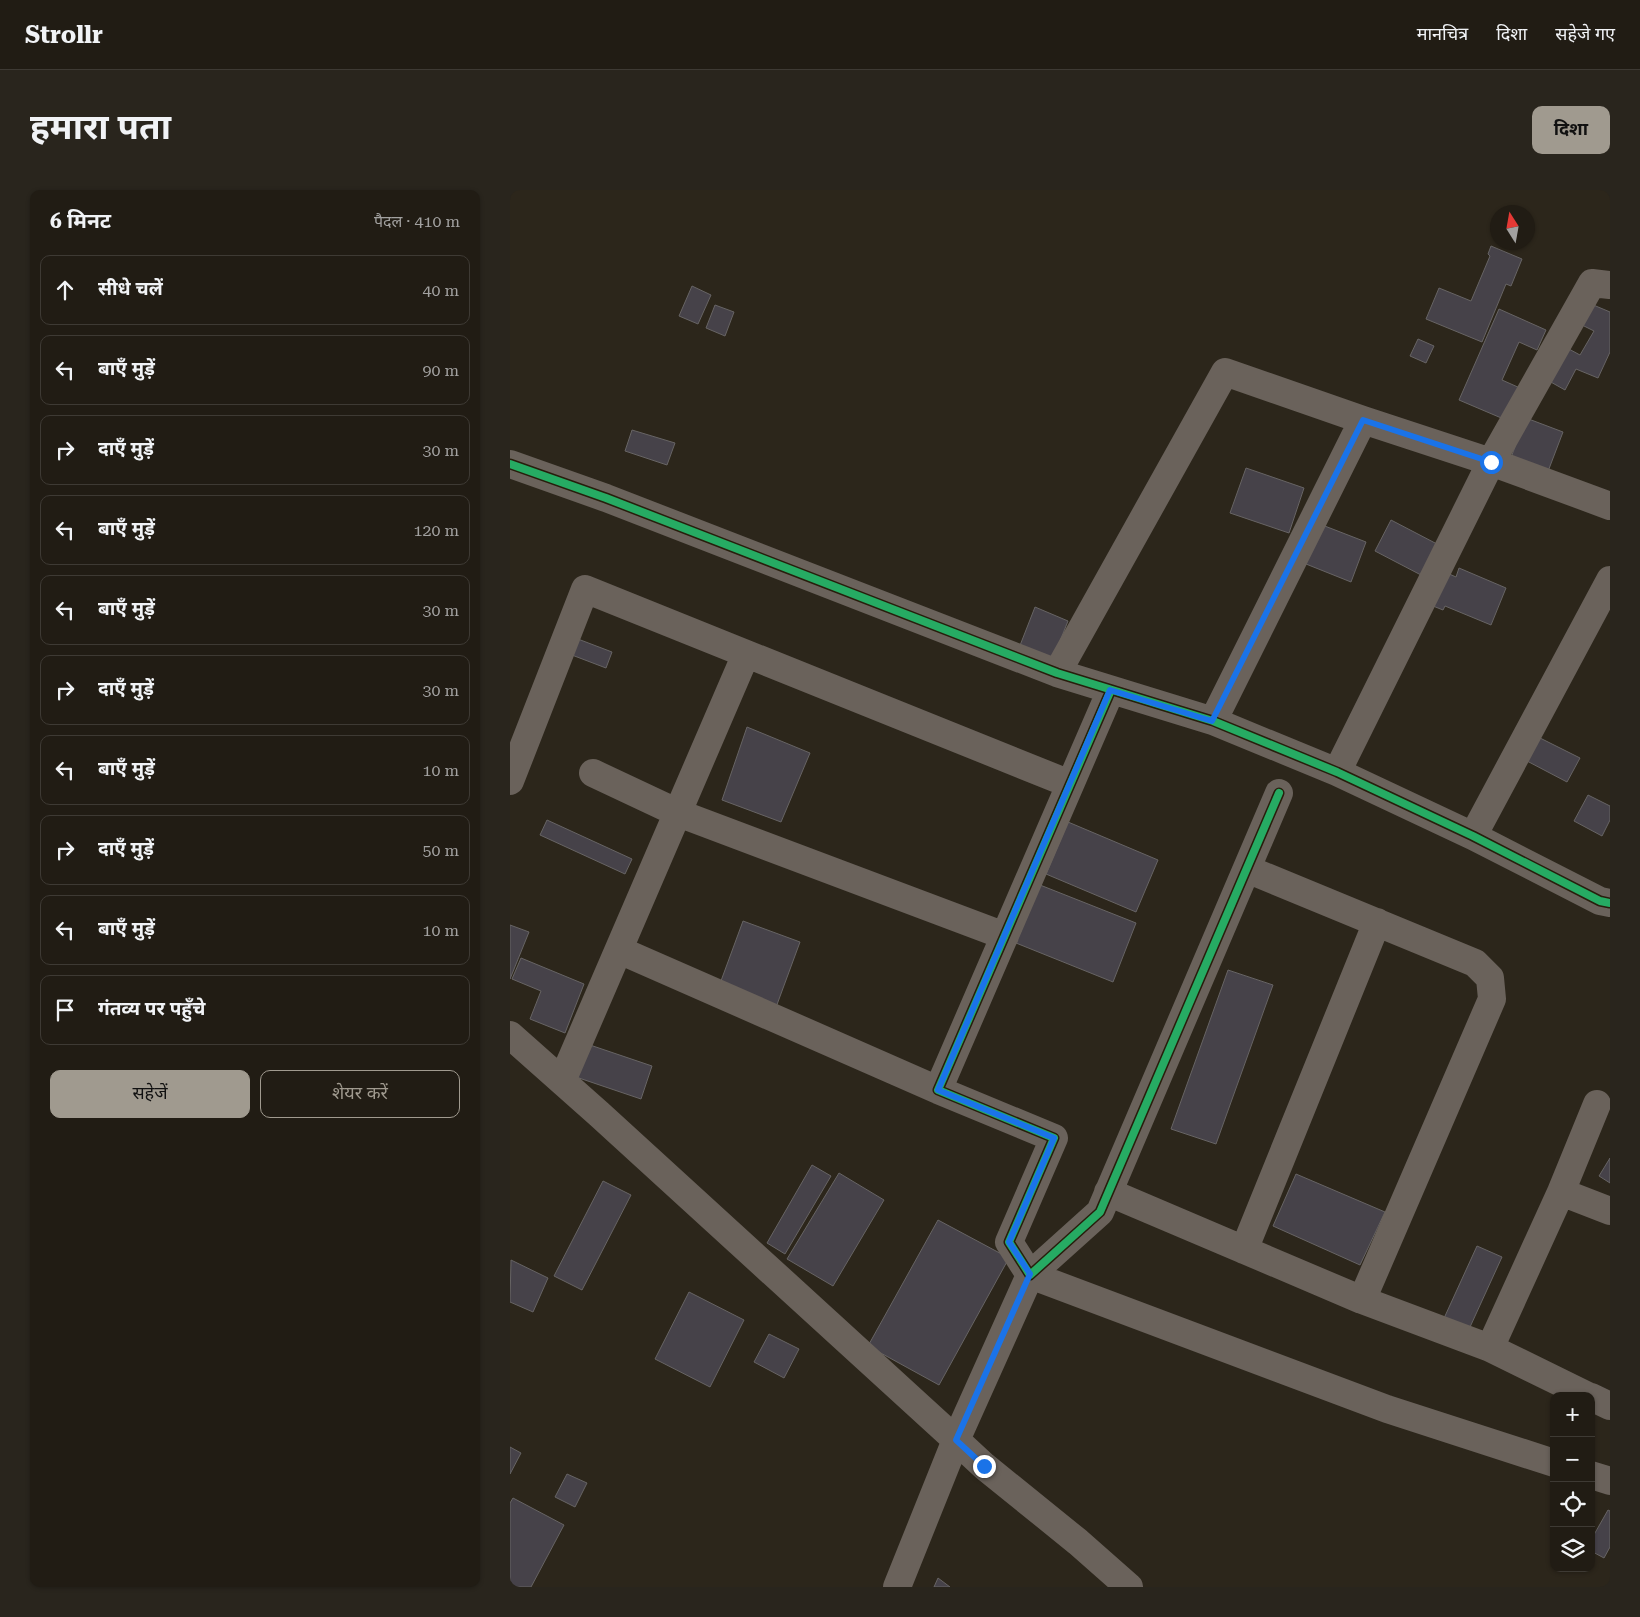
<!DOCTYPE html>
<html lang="hi">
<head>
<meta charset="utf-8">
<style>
	body { margin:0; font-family:"Roboto Serif","Noto Sans Devanagari",serif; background:#29251d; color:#f1f3f6 }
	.controls { position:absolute; right:15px; bottom:15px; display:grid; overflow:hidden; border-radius:10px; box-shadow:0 1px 4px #0004 }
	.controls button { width:45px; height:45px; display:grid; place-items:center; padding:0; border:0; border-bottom:1px solid #3e3a34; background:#211c14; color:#f1f3f6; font:25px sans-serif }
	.compass { position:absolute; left:980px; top:15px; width:45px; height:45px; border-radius:50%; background:#211c14; box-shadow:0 1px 4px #0004; rotate:349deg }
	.stop { position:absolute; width:15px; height:15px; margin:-11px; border:4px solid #1a73e8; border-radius:50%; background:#fff }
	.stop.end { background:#1a73e8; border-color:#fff; box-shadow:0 1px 5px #0008 }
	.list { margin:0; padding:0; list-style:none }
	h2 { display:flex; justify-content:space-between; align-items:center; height:65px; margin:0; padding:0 20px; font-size:21px }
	h2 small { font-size:16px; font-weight:400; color:#a2a1a0 }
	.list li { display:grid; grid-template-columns:32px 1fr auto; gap:15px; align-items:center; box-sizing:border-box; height:70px; margin:0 10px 10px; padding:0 10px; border:1px solid #3e3a34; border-radius:10px }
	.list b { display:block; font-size:19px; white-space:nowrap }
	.list em { font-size:16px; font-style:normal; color:#a2a1a0 }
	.actions { display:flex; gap:10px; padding:15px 20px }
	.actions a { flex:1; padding:11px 0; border:1px solid #a09a8f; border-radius:10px; text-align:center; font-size:18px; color:#a09a8f }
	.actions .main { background:#a09a8f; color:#111 }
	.icon { flex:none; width:28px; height:28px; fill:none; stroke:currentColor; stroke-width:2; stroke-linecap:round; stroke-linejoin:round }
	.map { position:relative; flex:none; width:1100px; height:1397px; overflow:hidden; border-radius:10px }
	header { display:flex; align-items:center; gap:30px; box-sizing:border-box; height:70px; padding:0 25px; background:#211c14; border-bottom:1px solid #3e3a34 }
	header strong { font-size:24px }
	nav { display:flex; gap:28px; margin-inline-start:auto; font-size:18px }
	.intro { display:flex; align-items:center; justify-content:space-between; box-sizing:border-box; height:120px; padding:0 30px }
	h1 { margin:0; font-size:35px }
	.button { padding:12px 22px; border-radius:10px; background:#a09a8f; color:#111; font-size:18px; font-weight:700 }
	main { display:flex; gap:30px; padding:0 30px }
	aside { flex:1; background:#211c14; border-radius:10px; box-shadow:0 1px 4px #0004 }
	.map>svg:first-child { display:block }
	.building { fill:#464249; stroke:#676464 }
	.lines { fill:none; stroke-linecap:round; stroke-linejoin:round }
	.street { stroke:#6a625b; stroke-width:28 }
	.cycleway-casing { stroke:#281e0c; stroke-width:11 }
	.cycleway { stroke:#26ab63; stroke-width:8 }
	.route { stroke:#1a73e8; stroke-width:6 }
</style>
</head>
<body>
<header>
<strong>Strollr</strong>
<nav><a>मानचित्र</a><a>दिशा</a><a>सहेजे गए</a></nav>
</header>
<div class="intro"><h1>हमारा पता</h1><a class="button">दिशा</a></div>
<main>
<aside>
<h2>6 मिनट<small>पैदल · 410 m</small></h2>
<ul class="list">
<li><svg class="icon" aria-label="ahead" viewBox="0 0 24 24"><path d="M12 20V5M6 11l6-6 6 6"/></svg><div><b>सीधे चलें</b></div><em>40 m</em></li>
<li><svg class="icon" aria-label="left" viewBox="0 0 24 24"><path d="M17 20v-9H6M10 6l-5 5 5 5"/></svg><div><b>बाएँ मुड़ें</b></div><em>90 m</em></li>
<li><svg class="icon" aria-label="right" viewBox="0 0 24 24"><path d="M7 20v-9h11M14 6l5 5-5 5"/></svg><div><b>दाएँ मुड़ें</b></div><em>30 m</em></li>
<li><svg class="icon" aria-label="left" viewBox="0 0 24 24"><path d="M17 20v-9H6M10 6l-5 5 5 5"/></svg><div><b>बाएँ मुड़ें</b></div><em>120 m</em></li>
<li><svg class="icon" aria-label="left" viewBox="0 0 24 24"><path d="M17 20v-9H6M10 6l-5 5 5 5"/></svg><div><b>बाएँ मुड़ें</b></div><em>30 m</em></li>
<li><svg class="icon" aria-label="right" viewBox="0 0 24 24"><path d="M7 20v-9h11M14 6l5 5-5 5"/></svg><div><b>दाएँ मुड़ें</b></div><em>30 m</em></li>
<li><svg class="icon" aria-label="left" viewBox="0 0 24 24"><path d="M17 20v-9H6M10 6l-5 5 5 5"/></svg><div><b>बाएँ मुड़ें</b></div><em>10 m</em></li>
<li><svg class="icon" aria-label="right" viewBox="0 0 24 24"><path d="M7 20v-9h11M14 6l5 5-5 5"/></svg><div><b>दाएँ मुड़ें</b></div><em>50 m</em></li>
<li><svg class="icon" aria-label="left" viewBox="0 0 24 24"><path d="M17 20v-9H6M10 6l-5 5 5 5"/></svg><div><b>बाएँ मुड़ें</b></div><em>10 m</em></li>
<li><svg class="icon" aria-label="arrive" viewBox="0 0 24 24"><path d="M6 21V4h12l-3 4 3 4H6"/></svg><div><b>गंतव्य पर पहुँचे</b></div></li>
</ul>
<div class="actions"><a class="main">सहेजें</a><a>शेयर करें</a></div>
</aside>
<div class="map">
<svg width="1100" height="1397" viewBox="0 0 1100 1397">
	<rect width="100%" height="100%" fill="#2c261b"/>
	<path class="building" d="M981,56L1012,69L1001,96L996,94L972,152L916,129L929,98L961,111L980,66L978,64Z
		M182,96L201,105L188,134L169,126Z
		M1081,114L1100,122V162L1088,188L1066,179L1055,200L1039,191L1057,158L1070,165L1084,141L1070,134Z
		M205,115L224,122L215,146L196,138Z
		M989,119L1036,140L1027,160L1009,152L992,190L1010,198L996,230L949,210Z
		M908,149L924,156L916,173L900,166Z
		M1016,228L1053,242L1037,284L1000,270Z
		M122,240L165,253L157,275L115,261Z
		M736,278L794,298L779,343L720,323Z
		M881,330L927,354L911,385L865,361Z
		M807,333L856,352L841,392L791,372Z
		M949,378L996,398L981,435L935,416L933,420L923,416L937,383L946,387Z
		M525,417L558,431L542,471L509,458Z
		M60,446L102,462L96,478L54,462Z
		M237,537L300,563L271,632L212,610Z
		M1030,548L1070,568L1057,592L1017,571Z
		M1078,605L1100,616V630L1092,646L1064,631Z
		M37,630L122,669L115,684L30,645Z
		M558,632L648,670L626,722L536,684Z
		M530,695L626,733L603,792L506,753Z
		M233,731L290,752L265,820L208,799Z
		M0,735L19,742L0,789Z
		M11,768L74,794L55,843L20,829L31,801L2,789Z
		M718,780L763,795L706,954L661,939Z
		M77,854L142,876L131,909L66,887Z
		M1100,968V993L1089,986Z
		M302,975L321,986L275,1064L257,1053Z
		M329,983L374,1010L323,1096L277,1069Z
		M786,984L875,1022L850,1075L763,1036Z
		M93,991L121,1005L72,1100L44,1086Z
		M428,1030L499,1068L429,1195L358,1156Z
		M967,1056L992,1067L955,1148L930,1137Z
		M1,1070L38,1088L23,1122L0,1112Z
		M179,1102L234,1130L200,1197L145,1169Z
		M259,1144L289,1159L274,1188L244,1172Z
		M0,1257L11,1263L0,1284Z
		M57,1284L77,1293L65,1317L45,1307Z
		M3,1308L54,1335L21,1397H0V1313Z
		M1098,1320L1100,1321V1357L1094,1368L1081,1361V1350Z
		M428,1388L440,1397H424Z"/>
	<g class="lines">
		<path class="street" d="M0,274L96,308L547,483L703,531L827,582L963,646L1090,711L1100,713
			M547,483L715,182L853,230L981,272L1100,316
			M601,500L428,900L544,948L499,1052L520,1085L590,1022L769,603
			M703,531L853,230
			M827,582L981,272L1082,93L1100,95
			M83,583L168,623L495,746
			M0,591L75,399L560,594
			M963,646L1100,390
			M737,679L965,773L980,788L982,809L852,1110
			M109,760L428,900
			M0,845L89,924L446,1250L387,1397
			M52,891L236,464
			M598,1002L852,1110L980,1158L1078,1206
			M1051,1002L1100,1021
			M734,1060L867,732
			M980,1158L1051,1002L1087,914
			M1081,1207L1100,1216
			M1081,1285L1100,1291
			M619,1397L568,1352L474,1276L446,1250L520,1085L877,1219L1044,1273"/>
		<defs>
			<path id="cycleway" d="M0,274L96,308L547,483L703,531L827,582L963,646L1090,711L1100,713
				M601,500L428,900L544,948L499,1052L520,1085L590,1022L769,603"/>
		</defs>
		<use href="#cycleway" class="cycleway-casing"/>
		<use href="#cycleway" class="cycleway"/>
	</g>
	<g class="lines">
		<path class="route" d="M474,1276L446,1250L520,1084L499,1052L544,948L428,900L600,500L702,531L853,230L981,272"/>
	</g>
</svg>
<div class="controls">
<button>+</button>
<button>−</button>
<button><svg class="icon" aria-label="locate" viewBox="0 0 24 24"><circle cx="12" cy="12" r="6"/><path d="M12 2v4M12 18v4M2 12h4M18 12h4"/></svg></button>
<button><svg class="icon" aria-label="layers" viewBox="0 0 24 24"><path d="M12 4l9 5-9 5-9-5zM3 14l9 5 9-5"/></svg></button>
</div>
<svg class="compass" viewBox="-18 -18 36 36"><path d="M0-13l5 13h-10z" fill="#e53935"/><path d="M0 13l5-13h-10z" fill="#a2a1a0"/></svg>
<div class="stop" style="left:981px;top:272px"></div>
<div class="stop end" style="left:474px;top:1276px"></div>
</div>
</main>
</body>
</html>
